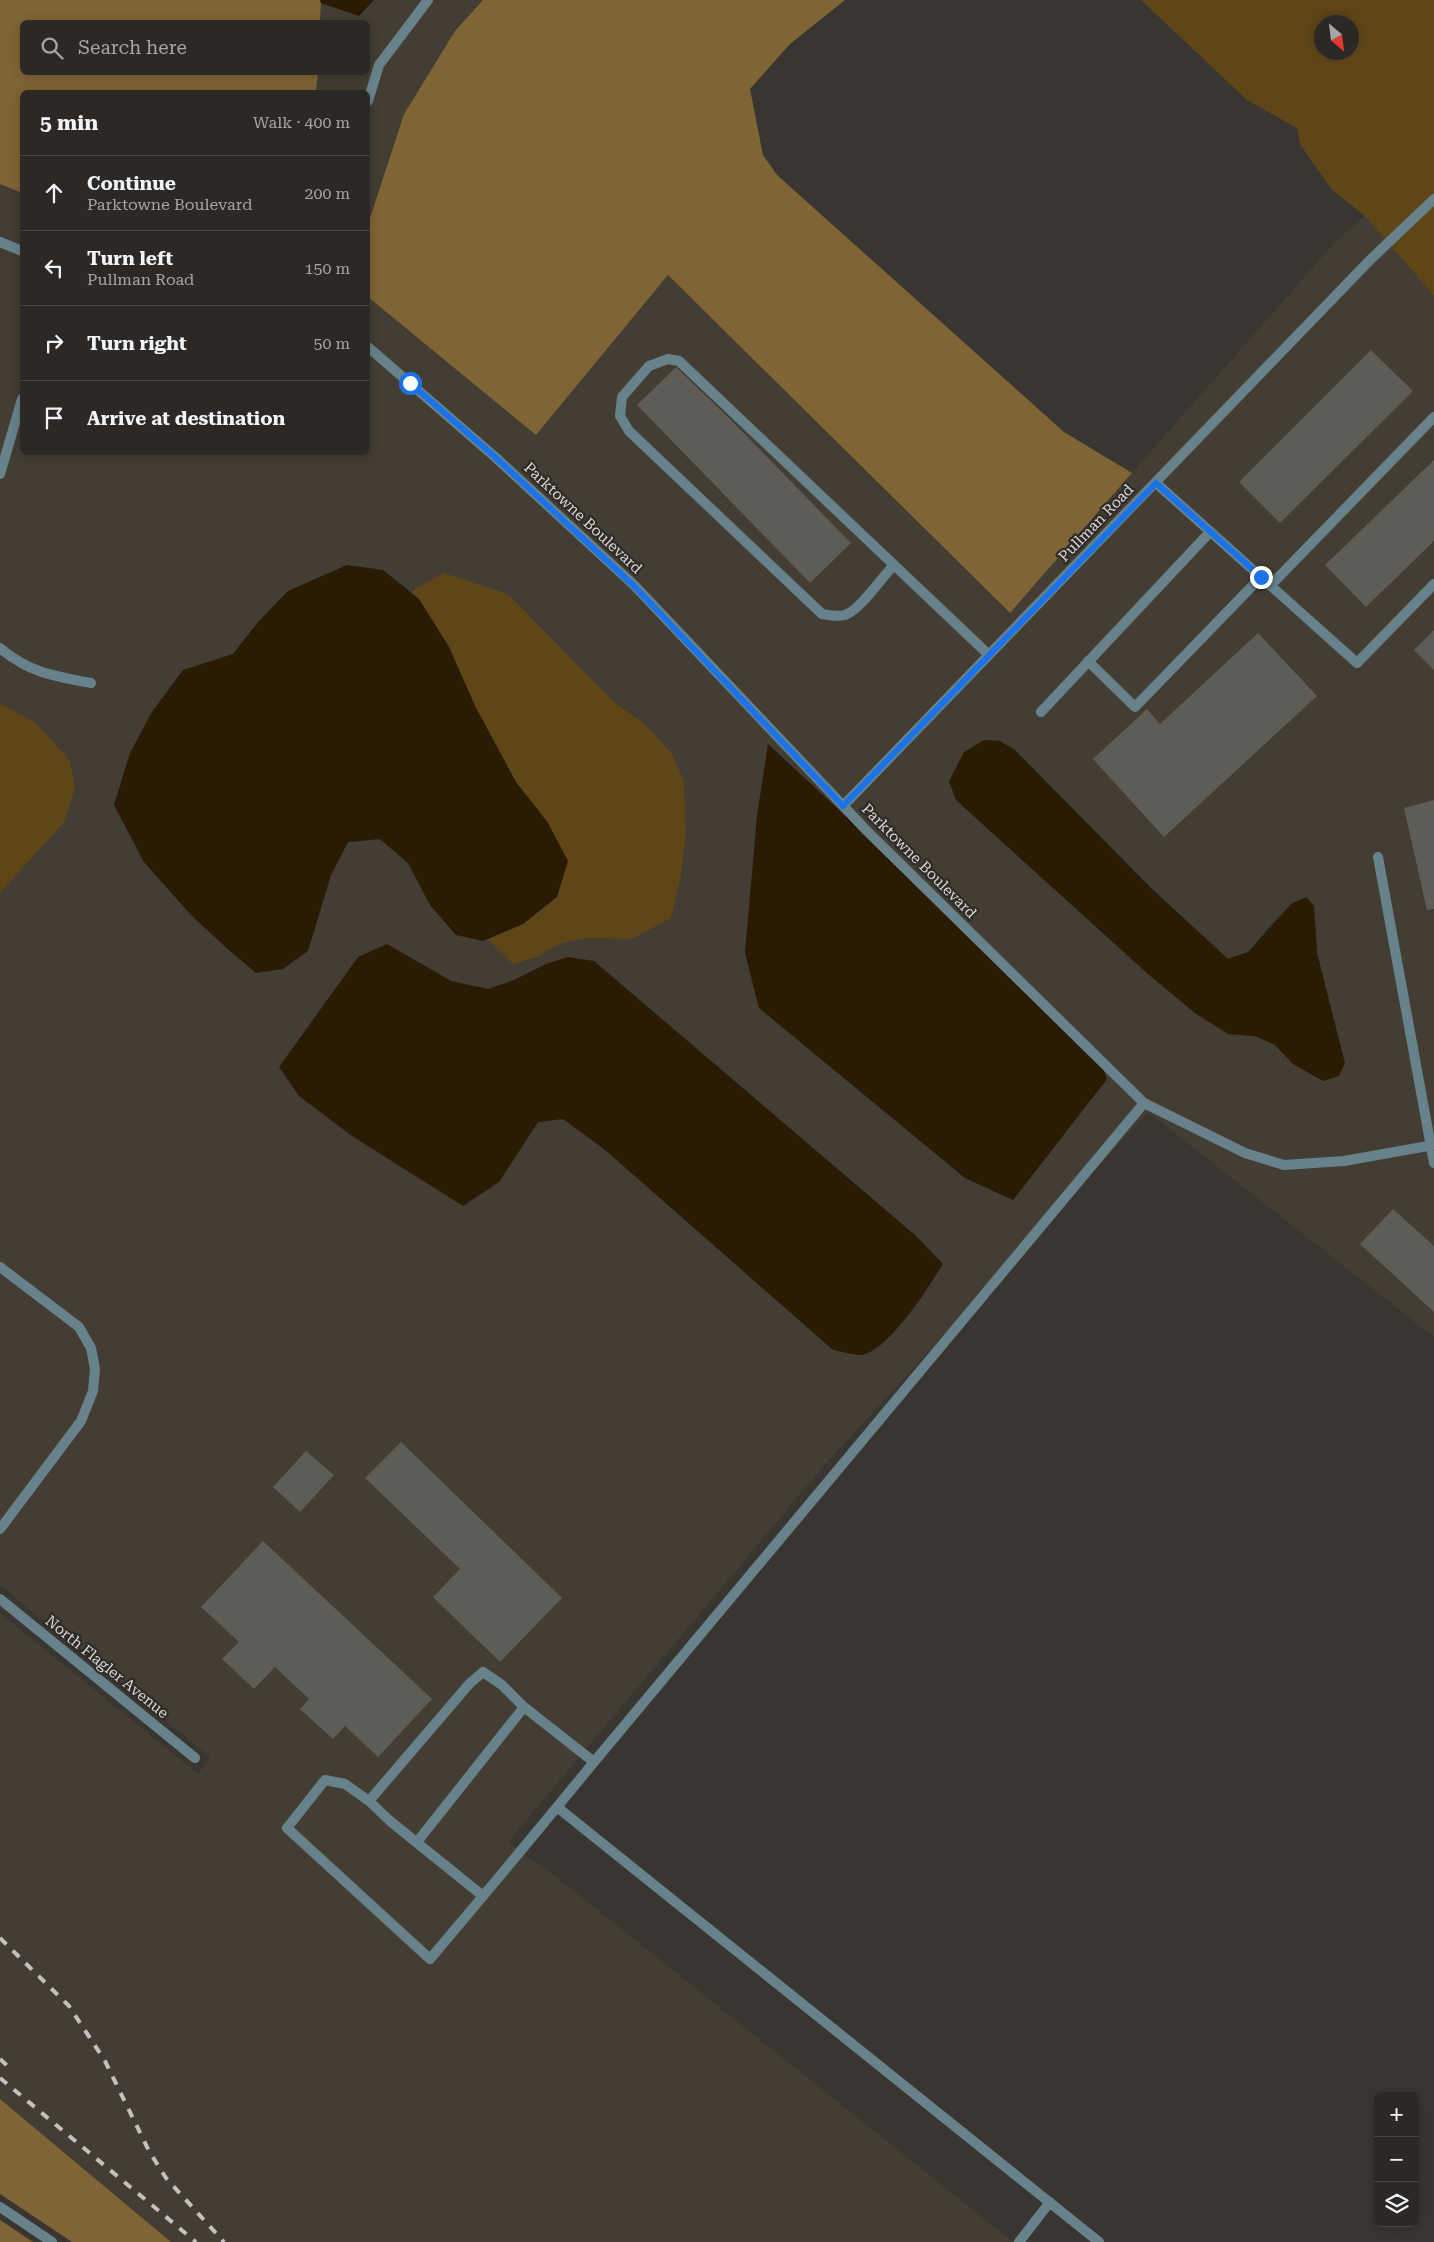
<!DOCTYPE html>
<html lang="en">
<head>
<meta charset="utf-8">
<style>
	body { margin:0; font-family:"Roboto Serif",serif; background:#373432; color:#f1f3f6 }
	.controls { position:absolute; right:15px; bottom:15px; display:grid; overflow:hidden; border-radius:8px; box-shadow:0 2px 12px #0003 }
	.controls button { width:45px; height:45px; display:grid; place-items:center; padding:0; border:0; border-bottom:1px solid #474443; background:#2b2826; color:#f1f3f6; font:25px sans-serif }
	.compass { position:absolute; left:1314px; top:15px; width:45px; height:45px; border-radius:50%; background:#2b2826; box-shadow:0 2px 12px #0003; rotate:152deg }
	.stop { position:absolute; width:15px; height:15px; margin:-11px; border:4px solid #1a73e8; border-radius:50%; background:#fff }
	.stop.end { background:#1a73e8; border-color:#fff; box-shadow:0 1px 5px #0008 }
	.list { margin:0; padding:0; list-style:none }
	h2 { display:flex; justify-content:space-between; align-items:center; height:65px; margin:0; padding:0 20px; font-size:21px }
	h2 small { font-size:16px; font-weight:400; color:#a6a6a7 }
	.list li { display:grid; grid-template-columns:32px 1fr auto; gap:15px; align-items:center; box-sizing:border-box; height:75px; padding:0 20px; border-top:1px solid #474443 }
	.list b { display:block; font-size:19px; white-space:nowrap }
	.list p { margin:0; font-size:16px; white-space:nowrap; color:#a6a6a7 }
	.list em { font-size:16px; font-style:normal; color:#a6a6a7 }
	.icon { flex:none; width:28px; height:28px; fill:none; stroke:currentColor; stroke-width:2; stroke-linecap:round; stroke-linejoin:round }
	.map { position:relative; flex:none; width:1434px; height:2242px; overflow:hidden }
	.search { position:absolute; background:#2b2826; box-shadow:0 2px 12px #0003; left:20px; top:20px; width:350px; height:55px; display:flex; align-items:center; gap:12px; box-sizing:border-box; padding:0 18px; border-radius:8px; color:#a6a6a7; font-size:19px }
	.panel { position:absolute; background:#2b2826; box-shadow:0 2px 12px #0003; left:20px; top:90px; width:350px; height:365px; border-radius:8px }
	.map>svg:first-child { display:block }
	.built { fill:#433d33; fill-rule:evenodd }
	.green { fill:#5f4619; fill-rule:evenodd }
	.forest { fill:#7f6435 }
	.water { fill:#2a1c04 }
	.building { fill:#5e5c57 }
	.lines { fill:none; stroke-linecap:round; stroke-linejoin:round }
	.service { stroke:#68828b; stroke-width:10 }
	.minor { stroke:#68828b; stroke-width:10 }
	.rail { stroke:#c3c1be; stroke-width:4; stroke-dasharray:9 9; stroke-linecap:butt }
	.route { stroke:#1a73e8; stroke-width:6 }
	.labels { text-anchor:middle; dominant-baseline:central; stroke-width:4.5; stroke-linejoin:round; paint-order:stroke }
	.street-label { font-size:15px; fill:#dbd9d7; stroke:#2f2c28 }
</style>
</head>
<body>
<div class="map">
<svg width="1434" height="2242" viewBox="0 0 1434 2242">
	<rect width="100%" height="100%" fill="#393632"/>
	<path class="built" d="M374,0H483L455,31L404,114L368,224V92H316L318,73L368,72V22H320L321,3L359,16Z
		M0,184L22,193V452H368V297L536,435L668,275L1009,613L1335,242L1365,216L1434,296V1337L1148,1112L821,1469L508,1842L559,1879L1013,2242H171L0,2099V1613L198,1774L210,1757L0,1585V893L36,723L0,703ZM347,565L383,570L411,593L416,588L614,702L646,725L684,781L686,833L681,876L632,939L588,938L559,944L537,957L513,964L487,939L483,940L430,905L408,863L380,839L348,842L331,875L308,951L231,952L191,915L144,862L114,805L130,753L152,712L183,671L233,654L259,621L288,591ZM768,744L1094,1048L1107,1079L1013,1200L965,1178L759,1008L745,953L757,816ZM956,800L1152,889L1228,959L1248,952L1273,922L1306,897L1314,906L1317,953L1344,1063L1293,1064L1275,1045L1255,1036L1228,1034L1195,1013L1148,974ZM387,944L451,981L488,989L514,980L915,1235L942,1264L917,1305L881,1345L861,1355L604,1149L563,1119L538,1122L499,1182Z"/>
	<path class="green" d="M1141,0H1434V296L1365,216L1332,190L1300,144L1297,128L1247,100ZM1322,22H1352V52H1322Z
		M444,573L508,594L614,702L646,725L672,754L684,781L686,833L681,876L671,918L632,939L588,938L559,944L537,957L513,964L487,939L523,924L548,823L516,782L475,706L449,647L419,599L411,593L416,588Z
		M0,703L36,723L70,761L75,787L65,821L0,893Z"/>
	<path class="forest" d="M0,0H320L321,3L320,22H22V72H318L316,92H22V193L0,184Z
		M483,0H845L790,44L750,89L763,155L777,175L1064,432L1132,473L1010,613L668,275L536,435L368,297V224L404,114L455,31Z
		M0,2099L171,2242H72L0,2194Z
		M0,2220L33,2242H0Z"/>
	<path class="water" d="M320,0H374L359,16L321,3Z
		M347,565L383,570L419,599L449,647L475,706L516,782L548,823L568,861L557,897L523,924L483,941L456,935L430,905L408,863L380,839L348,842L331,875L308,951L283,969L256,973L231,952L191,915L144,862L114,805L130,753L152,712L183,670L233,654L259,621L288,591Z
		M984,740L1000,741L1015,750L1152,889L1228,959L1248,952L1291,904L1306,897L1314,906L1317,953L1345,1063L1339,1076L1323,1081L1293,1064L1275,1045L1255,1036L1228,1034L1195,1013L1148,974L956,800L949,781L964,752Z
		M768,744L1095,1048L1107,1079L1013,1200L965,1178L759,1008L745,953L757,816Z
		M387,944L451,981L488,989L514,980L546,964L568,957L594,961L915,1235L943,1264C929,1286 887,1354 860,1355C851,1355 841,1351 833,1350L604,1149L563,1119L538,1122L499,1182L463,1206L352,1136L299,1096L279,1067L358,957Z"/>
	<path class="building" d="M1371,350L1413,391L1280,523L1239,482Z
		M676,367L731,420L851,543L810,583L637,405Z
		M1434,460V541L1366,607L1325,565Z
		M1434,630V670L1414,650Z
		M1258,633L1317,696L1164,837L1093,759L1147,709L1160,724Z
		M1434,800V909L1427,910L1404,808Z
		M1393,1209L1434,1246V1312L1360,1244Z
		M401,1442L562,1598L500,1662L433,1597L460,1569L365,1478Z
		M306,1451L334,1475L300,1512L273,1487Z
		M263,1541L432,1699L378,1757L345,1726L333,1739L300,1709L309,1699L275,1667L254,1689L222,1659L239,1642L201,1607Z"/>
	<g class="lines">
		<path class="service" d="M368,101L379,65L428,0
			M0,242L22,251
			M368,347L494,456L634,585L867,831L1144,1103L1245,1153L1284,1165L1344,1161L1434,1145
			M0,474L22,399
			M1156,483L1357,663L1434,584
			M894,565C882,577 860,610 845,615C837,617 829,615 822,614L629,431L620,416L622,397L649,366L668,359L679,361L989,655
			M1270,586L1434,417
			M0,648C30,673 54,676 91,683
			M1088,661L1135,707L1261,577
			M1041,712L1210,532
			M843,806L1370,260L1434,199
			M1378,857L1434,1163
			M0,1267L79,1327L91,1348L95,1369L93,1391L81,1421L0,1529
			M369,1801L470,1683L483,1672L502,1685L524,1707
			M557,1807L1099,2242
			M417,1842L524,1707L594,1762
			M483,1896L390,1821L369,1801L345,1784L325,1780L287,1828L430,1959C485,1894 540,1828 594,1762L1144,1103
			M1019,2242L1050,2202"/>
		<path class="minor" d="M0,1599L195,1758
			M0,2207L52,2242"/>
		<path class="rail" d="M0,1938L69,2006L105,2061L149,2151L166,2178L224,2242
			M0,2059L13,2071
			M0,2078L196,2242"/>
	</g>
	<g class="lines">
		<path class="route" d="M410,383L494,456L634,586L843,806L1156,483L1261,577"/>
	</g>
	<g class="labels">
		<g class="street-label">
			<text transform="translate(583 518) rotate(43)">Parktowne Boulevard</text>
			<text transform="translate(1096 523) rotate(-46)">Pullman Road</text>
			<text transform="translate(919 861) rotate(45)">Parktowne Boulevard</text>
			<text transform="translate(107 1667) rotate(39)">North Flagler Avenue</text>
		</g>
	</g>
</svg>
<div class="controls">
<button>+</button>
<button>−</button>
<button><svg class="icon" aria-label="layers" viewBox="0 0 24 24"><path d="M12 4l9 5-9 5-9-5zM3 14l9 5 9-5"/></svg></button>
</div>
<svg class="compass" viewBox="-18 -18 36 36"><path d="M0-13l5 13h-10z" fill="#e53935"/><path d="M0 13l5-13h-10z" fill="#a6a6a7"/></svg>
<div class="stop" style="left:410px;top:383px"></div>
<div class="stop end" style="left:1261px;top:577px"></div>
<div class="search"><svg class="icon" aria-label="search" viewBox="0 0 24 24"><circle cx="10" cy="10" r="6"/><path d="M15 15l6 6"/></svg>Search here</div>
<section class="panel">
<h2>5 min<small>Walk · 400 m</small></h2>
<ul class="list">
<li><svg class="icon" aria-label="ahead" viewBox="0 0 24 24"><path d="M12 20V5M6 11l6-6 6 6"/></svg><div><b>Continue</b><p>Parktowne Boulevard</p></div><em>200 m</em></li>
<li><svg class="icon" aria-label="left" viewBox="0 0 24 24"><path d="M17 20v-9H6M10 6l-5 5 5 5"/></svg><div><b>Turn left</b><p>Pullman Road</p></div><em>150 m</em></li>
<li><svg class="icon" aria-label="right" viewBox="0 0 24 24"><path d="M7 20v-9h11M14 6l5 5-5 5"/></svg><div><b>Turn right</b></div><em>50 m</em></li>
<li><svg class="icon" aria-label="arrive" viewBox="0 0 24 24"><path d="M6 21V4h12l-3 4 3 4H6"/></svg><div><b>Arrive at destination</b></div></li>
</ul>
</section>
</div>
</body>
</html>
